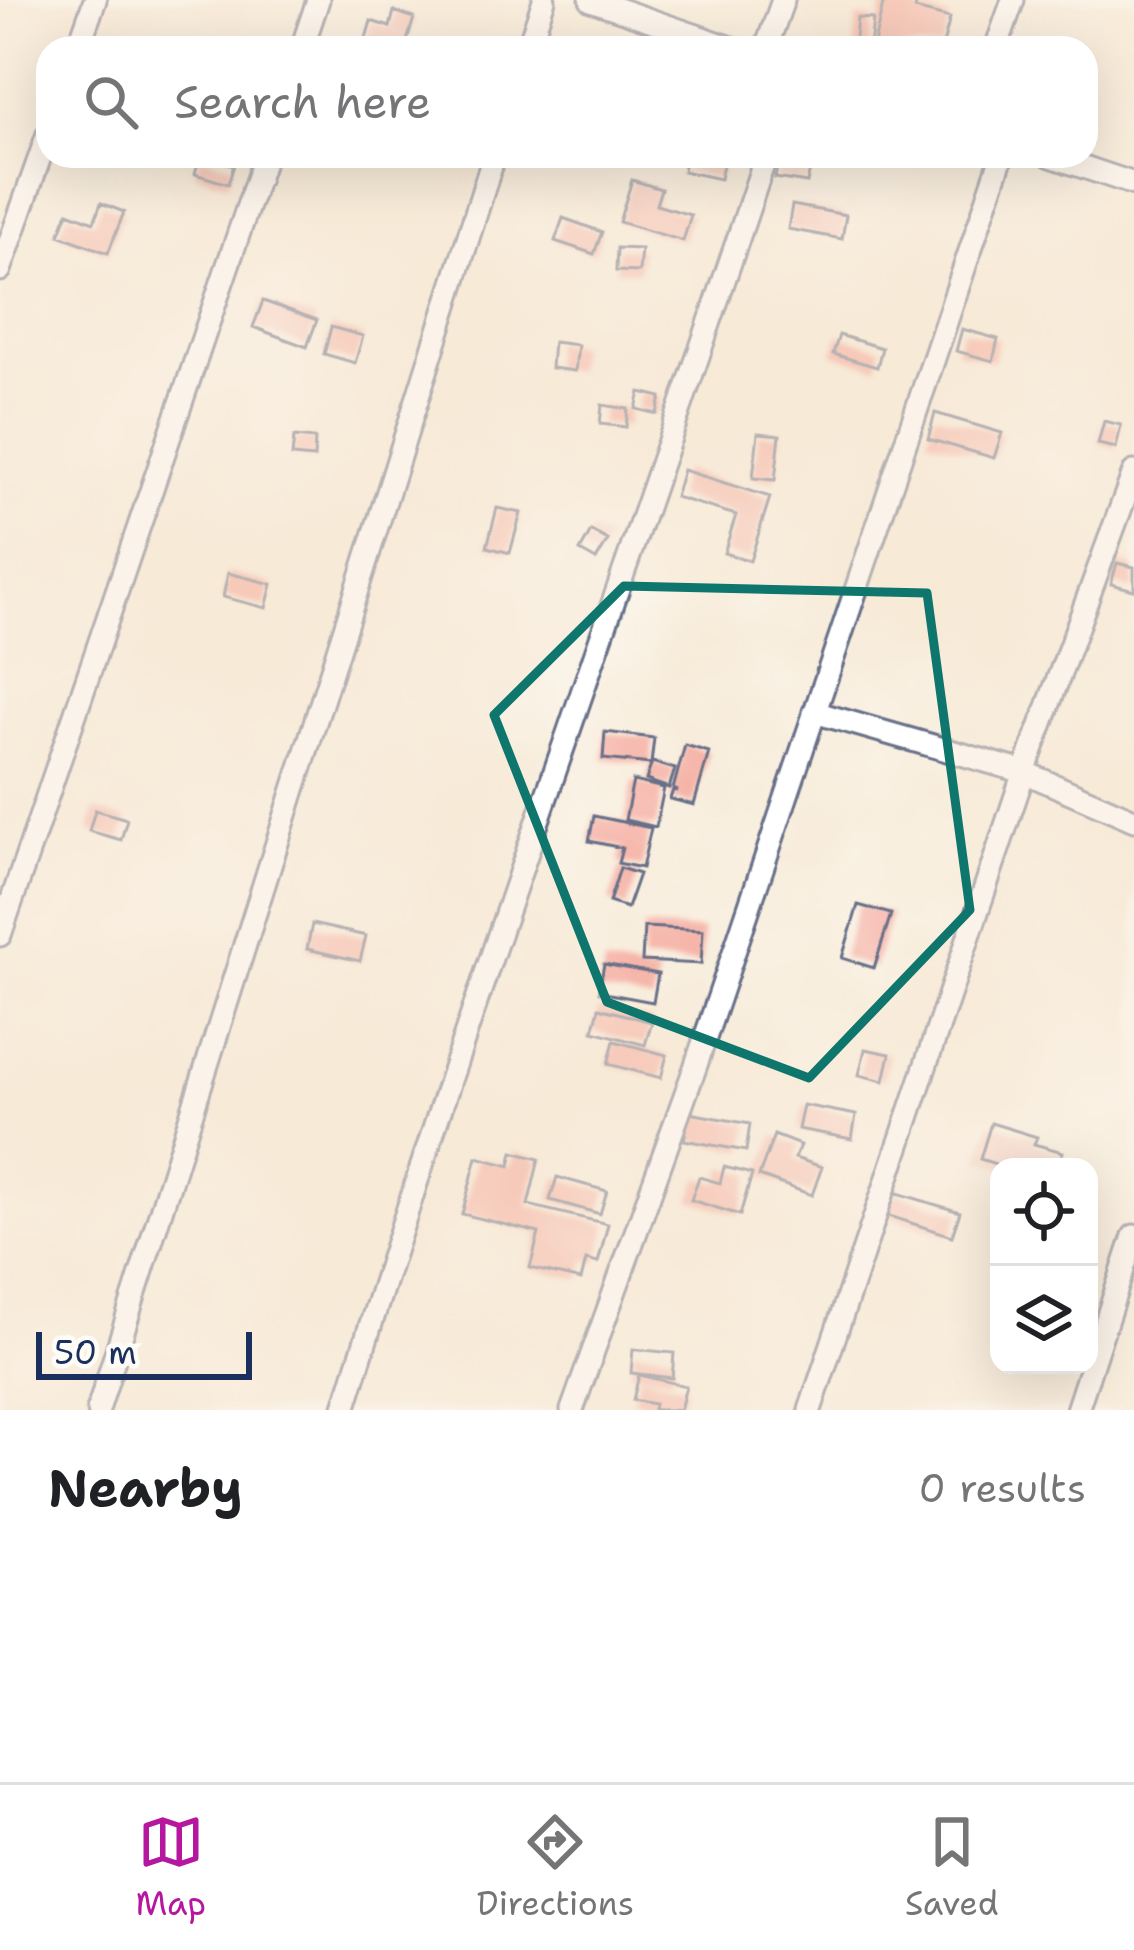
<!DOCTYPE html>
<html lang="en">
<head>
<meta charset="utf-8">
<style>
	body { margin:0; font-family:"Shantell Sans",sans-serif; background:#f6f6f6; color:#202124 }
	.controls { position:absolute; right:36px; bottom:36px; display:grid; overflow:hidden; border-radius:24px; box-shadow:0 12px 48px #0002 }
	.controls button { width:108px; height:108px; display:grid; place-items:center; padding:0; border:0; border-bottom:3px solid #e0e0e0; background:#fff; color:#202124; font:60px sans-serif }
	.scale { position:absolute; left:36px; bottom:30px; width:216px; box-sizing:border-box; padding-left:12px; border:6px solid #1b2f5e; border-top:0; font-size:33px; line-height:42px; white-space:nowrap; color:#1b2f5e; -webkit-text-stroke:9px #fdfcf7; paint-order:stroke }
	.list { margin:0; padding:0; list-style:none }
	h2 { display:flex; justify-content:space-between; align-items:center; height:156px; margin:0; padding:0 48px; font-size:51px }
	h2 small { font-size:39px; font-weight:400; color:#757577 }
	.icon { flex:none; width:66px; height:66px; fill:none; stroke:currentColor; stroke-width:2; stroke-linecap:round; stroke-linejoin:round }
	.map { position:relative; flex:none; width:1134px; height:1410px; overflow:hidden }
	.search { position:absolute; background:#fff; box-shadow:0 12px 48px #0002; left:36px; right:36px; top:36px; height:132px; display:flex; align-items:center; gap:30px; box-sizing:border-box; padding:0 42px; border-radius:36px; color:#757577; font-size:45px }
	.sheet { height:372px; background:#fff }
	nav { display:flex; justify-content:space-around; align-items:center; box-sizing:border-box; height:168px; border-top:3px solid #e0e0e0; background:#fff; font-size:33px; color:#757577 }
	nav a { display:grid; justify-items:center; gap:6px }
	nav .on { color:#b5179e }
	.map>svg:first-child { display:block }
	.building { fill:#f4a395 }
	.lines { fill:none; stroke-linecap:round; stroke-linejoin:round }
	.minor-casing { stroke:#687088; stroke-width:27 }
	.minor { stroke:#fff; stroke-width:21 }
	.marked { fill:none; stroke:#0f766e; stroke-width:9; stroke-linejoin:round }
</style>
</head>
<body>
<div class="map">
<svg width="1134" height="1410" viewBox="0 0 1134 1410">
	<rect width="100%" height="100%" fill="#fdfcf7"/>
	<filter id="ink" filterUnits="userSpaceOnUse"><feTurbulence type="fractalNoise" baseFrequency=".00833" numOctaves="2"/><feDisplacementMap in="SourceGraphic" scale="24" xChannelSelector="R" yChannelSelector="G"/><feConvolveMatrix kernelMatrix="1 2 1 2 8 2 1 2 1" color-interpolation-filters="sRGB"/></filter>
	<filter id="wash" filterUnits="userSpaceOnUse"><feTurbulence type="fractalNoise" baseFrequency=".004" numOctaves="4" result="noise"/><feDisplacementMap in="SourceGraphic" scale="48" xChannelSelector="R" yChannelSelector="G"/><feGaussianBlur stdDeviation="2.7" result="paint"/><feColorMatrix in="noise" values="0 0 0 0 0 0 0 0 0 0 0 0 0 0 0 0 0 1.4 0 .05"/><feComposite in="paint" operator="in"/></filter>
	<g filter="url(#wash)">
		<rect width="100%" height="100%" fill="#f7ead7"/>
		<g id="blocks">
			<path class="building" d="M884,0H917L915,9L950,18L942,48H873Z
				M394,11L414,18L405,48H376L364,45L371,21L390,27Z
				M857,18L873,19L870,48H854Z
				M200,156L234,165L228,184L195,174Z
				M686,156L724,160L720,179L683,171Z
				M779,158L811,164L807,183L775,178Z
				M632,180L661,189L656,205L691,215L683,241L619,222Z
				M101,203L124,212L108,253L59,235L68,212L94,222Z
				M792,205L846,215L842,239L788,229Z
				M563,218L602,232L594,254L555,241Z
				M617,248L641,249L639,272L616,271Z
				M263,301L317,320L307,347L253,327Z
				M331,327L363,336L355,363L324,354Z
				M962,329L998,339L993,361L956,351Z
				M839,335L882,348L877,367L833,354Z
				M553,342L578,345L575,371L551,368Z
				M640,392L661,397L657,414L636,409Z
				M602,405L628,409L626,427L600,424Z
				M935,413L1002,433L994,458L928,439Z
				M1104,421L1121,425L1116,448L1098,444Z
				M758,433L780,435L775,480L753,478Z
				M294,437L315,439L314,458L292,456Z
				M683,470L770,497L750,561L724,553L736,515L675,497Z
				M497,508L521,513L510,553L487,547Z
				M591,531L608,540L596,560L580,551Z
				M1117,563L1134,567V590L1111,584Z
				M228,573L272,584L266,608L223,597Z
				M605,732L654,738L651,764L603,759Z
				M685,745L709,752L694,805L670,799L673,790L678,791L673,789Z
				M652,762L675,769L669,788L646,780Z
				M633,781L664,788L656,827L625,820Z
				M95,810L127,819L121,840L89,831Z
				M594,816L651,828L642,868L618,863L622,848L589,841Z
				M620,868L639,874L627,908L609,902Z
				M858,905L891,914L874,968L842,958Z
				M312,924L366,936L360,961L307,949Z
				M644,927L703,930L701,964L642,961Z
				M604,964L658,974L653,1002L599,992Z
				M599,1008L652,1022L645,1045L593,1031Z
				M614,1041L667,1055L661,1078L608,1064Z
				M865,1049L890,1054L884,1081L859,1075Z
				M803,1105L856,1115L852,1139L798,1129Z
				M689,1113L750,1124L746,1151L684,1140Z
				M991,1123L1037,1137L1034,1144L1063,1152L1058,1167H1005L980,1159Z
				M774,1135L800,1145L795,1158L822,1167L812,1195L759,1176Z
				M513,1152L539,1159L528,1205L608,1224L598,1263L586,1260L581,1280L530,1268L539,1233L462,1214L477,1157L510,1166Z
				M724,1167L752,1174L740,1215L691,1200L699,1177L720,1183Z
				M557,1177L607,1191L600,1214L550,1200Z
				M894,1192L960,1212L952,1236L886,1215Z
				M633,1349L674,1353L672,1378L631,1373Z
				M639,1375L686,1386L680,1410H653L654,1404L633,1400Z"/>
		</g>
	</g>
	<g filter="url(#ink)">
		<use href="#blocks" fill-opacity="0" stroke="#687088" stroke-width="3"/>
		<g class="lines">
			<defs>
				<path id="minor" d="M591,0L732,48
					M78,48L95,0
					M302,48L318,0
					M528,48L544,0
					M766,48L783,0
					M996,48L1013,0
					M1051,156L1134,184
					M0,270L48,134
					M814,712L1024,772L1134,820
					M0,935L265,156
					M98,1410L494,156
					M344,1410C474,989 626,574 766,156
					M572,1410L696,1065L1002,156
					M810,1410L1024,772L1134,472
					M1077,1410L1134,1236"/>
			</defs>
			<use href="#minor" class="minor-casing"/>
			<use href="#minor" class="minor"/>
		</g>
	</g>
	<path d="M0 0H1134V1410H0ZM624,586L927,593L970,910L809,1078L607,1002L494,715Z" fill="#f7ead7" fill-opacity=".55" fill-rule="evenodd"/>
	<path class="marked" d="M624,586L927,593L970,910L809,1078L607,1002L494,715Z"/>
</svg>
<div class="controls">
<button><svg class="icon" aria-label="locate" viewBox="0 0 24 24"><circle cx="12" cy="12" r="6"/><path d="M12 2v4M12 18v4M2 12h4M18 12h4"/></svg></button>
<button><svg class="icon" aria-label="layers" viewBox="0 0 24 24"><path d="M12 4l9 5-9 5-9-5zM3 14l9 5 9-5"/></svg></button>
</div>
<div class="scale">50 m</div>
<div class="search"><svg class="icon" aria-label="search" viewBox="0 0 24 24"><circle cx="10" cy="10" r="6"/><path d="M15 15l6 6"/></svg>Search here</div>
</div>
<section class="sheet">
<h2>Nearby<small>0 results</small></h2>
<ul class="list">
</ul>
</section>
<nav>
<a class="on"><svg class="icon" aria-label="map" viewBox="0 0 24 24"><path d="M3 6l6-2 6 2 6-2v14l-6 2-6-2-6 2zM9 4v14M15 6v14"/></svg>Map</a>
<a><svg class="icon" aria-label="directions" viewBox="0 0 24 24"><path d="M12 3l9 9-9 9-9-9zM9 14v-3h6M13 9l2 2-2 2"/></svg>Directions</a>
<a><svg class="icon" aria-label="saved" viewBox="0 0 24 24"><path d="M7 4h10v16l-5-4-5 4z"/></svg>Saved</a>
</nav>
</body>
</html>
